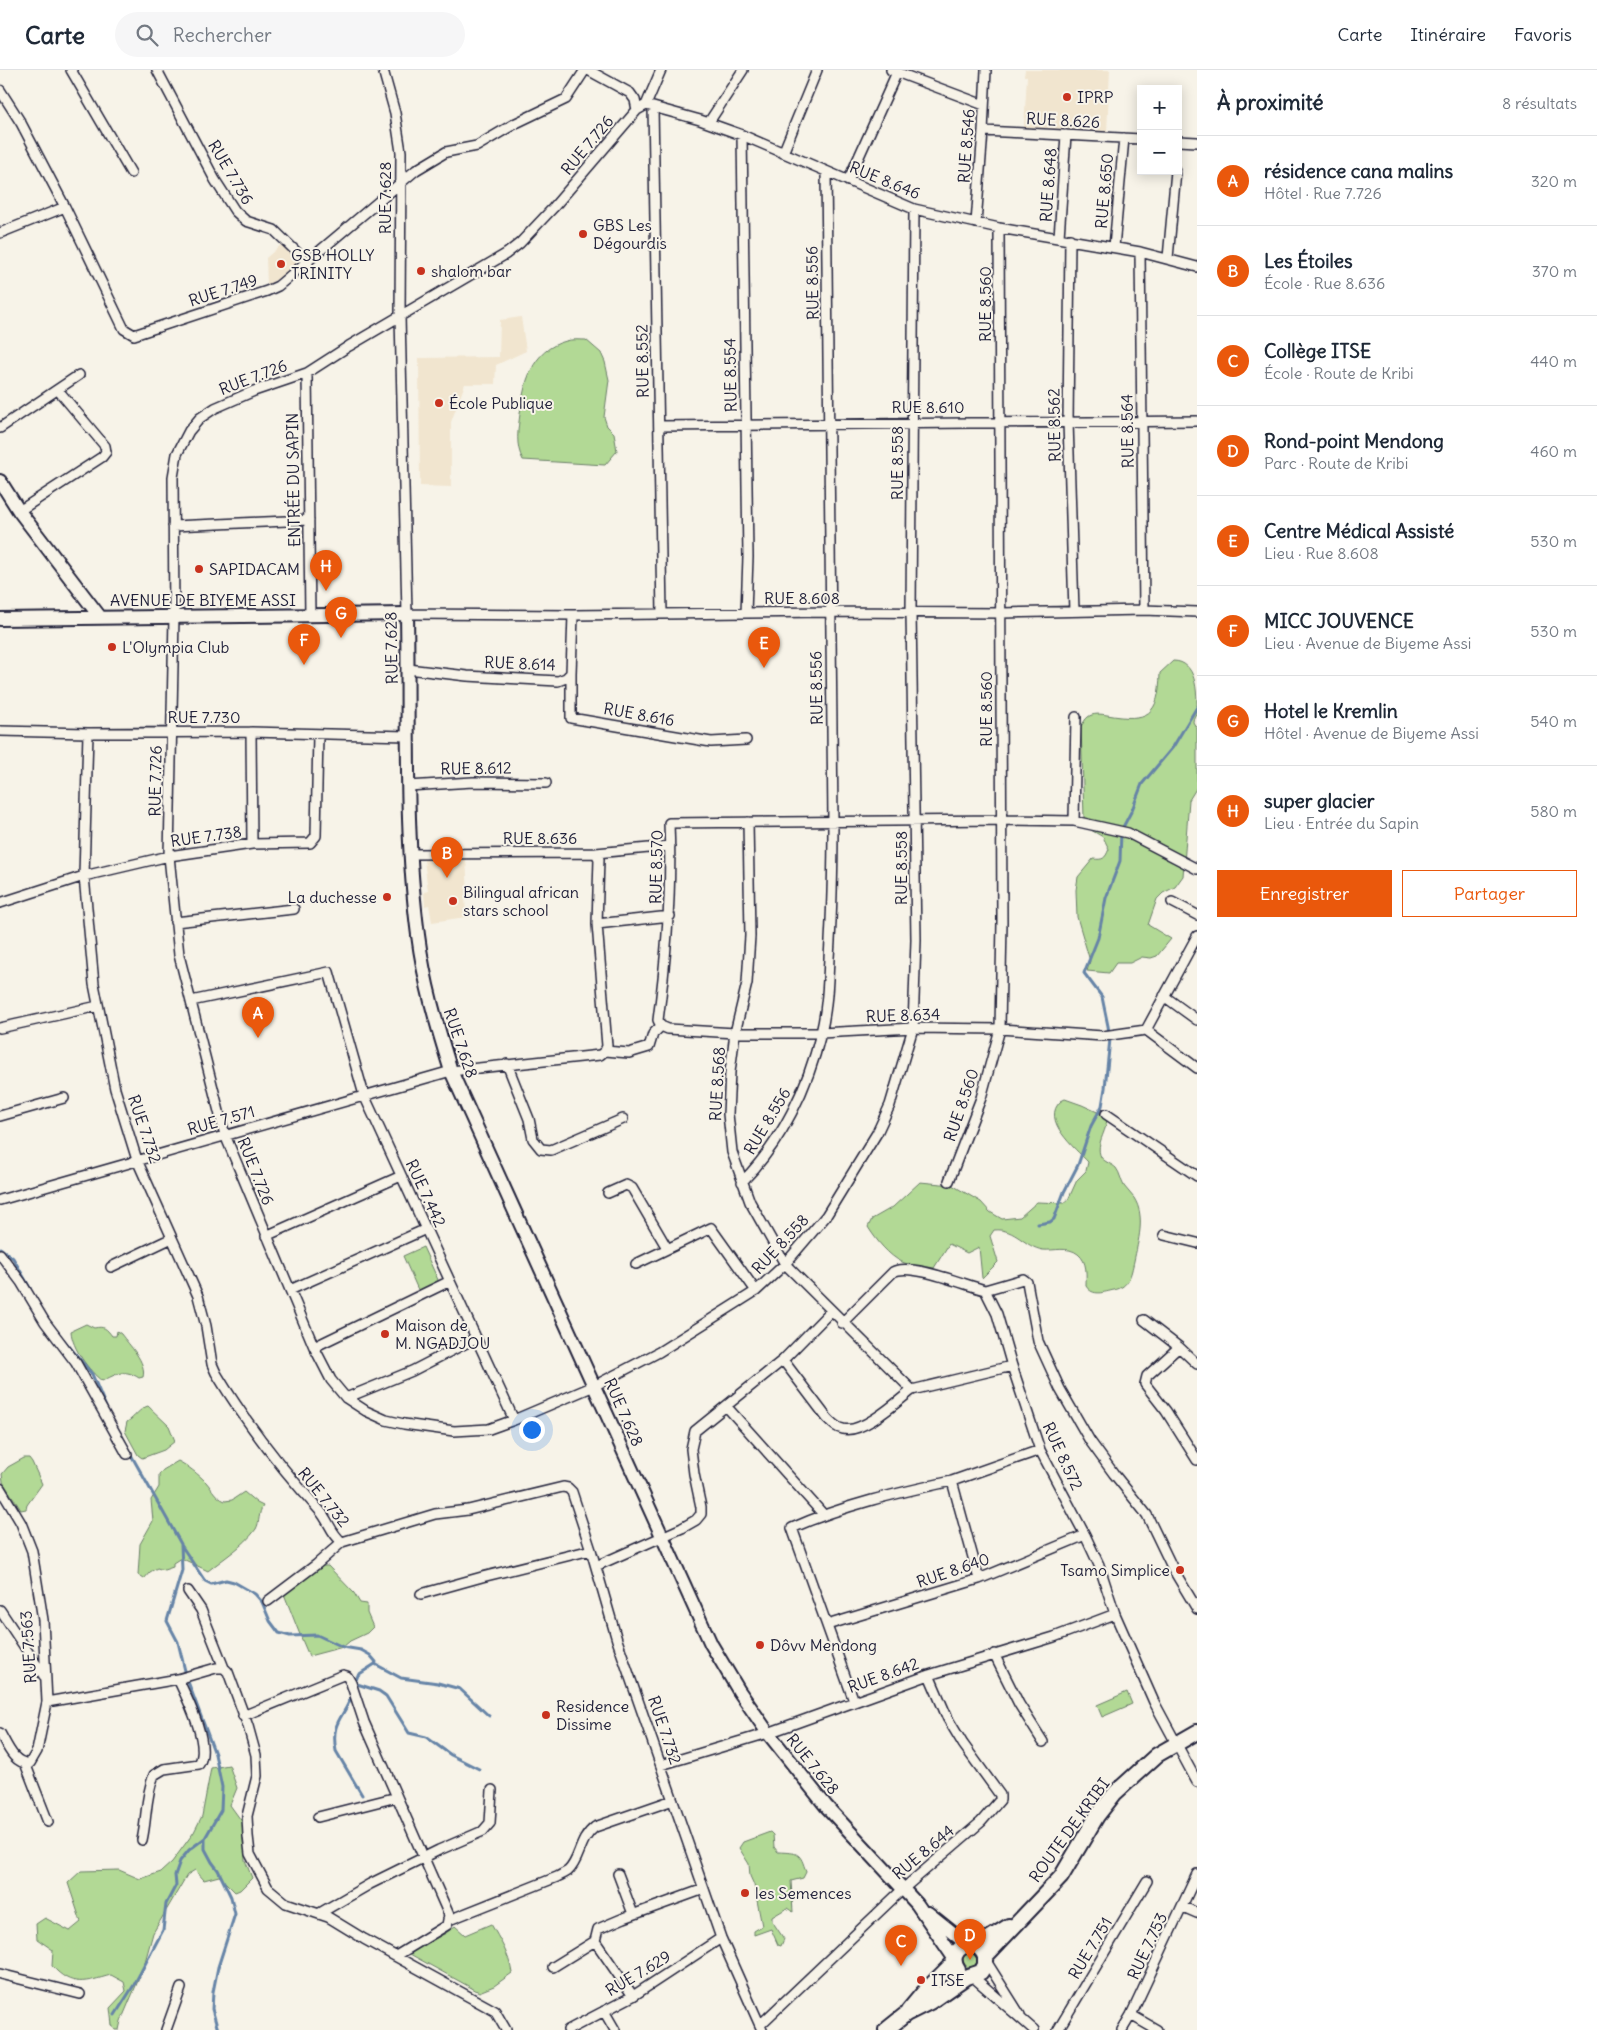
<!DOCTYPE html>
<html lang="fr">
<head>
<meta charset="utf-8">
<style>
	body { margin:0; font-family:Delius,sans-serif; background:#f6f6f7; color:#1f2937 }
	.controls { position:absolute; right:15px; top:15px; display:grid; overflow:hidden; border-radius:0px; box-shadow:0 2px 12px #0003 }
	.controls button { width:45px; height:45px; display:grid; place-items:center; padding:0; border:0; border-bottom:1px solid #e0e1e3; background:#fff; color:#1f2937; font:25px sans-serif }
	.you { position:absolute; left:531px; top:1359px; width:18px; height:18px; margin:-12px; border:4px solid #fff; border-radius:50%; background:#1a73e8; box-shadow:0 0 0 8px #1a73e833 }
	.badge { display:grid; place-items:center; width:32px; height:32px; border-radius:50%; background:#ea580c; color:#fff; font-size:16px; font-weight:700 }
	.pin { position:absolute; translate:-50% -41px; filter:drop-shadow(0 1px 2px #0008) }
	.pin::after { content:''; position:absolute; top:26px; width:18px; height:15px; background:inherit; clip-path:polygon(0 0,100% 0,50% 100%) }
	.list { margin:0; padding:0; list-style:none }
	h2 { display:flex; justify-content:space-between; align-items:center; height:65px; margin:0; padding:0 20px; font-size:21px }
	h2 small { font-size:16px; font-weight:400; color:#747a83 }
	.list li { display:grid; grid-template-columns:32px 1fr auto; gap:15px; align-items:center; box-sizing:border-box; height:90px; padding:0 20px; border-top:1px solid #e0e1e3 }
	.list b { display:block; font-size:19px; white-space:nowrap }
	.list p { margin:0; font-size:16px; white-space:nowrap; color:#747a83 }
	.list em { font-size:16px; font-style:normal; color:#747a83 }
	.actions { display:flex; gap:10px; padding:15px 20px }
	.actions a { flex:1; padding:11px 0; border:1px solid #ea580c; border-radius:0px; text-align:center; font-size:18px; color:#ea580c }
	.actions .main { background:#ea580c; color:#fff }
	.icon { flex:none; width:28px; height:28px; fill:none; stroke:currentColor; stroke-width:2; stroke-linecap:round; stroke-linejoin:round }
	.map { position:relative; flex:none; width:1197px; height:1960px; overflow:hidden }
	header { display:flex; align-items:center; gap:30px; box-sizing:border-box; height:70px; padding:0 25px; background:#fff; border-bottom:1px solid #e0e1e3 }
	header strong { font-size:24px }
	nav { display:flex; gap:28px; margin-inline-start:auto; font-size:18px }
	.search { width:350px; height:45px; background:#f6f6f7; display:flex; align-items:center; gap:12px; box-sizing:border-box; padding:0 18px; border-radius:28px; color:#747a83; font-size:19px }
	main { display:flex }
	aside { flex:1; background:#fff }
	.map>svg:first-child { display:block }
	.built { fill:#f1e5cf }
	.green { fill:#b2d995; stroke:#6a7e68 }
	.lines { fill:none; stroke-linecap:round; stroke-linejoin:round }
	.stream { stroke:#6684a7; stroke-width:3 }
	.street-casing { stroke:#22223b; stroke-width:12 }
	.secondary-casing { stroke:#22223b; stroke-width:16 }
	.primary-casing { stroke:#22223b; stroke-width:18 }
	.street { stroke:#f7f3e8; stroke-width:9 }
	.secondary { stroke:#f7f3e8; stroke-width:12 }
	.primary { stroke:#f7f3e8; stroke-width:14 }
	.poi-dot { fill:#c8321e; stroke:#f7f3e8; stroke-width:2 }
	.labels { text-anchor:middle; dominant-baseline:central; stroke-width:4; stroke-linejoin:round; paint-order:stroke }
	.poi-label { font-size:16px; fill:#22223b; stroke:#f7f3e8; text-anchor:start }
	.street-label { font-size:16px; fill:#22223b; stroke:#f7f3e8 }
</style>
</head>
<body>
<header>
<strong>Carte</strong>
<div class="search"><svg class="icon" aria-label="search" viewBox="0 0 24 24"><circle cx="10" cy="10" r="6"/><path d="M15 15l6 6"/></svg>Rechercher</div>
<nav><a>Carte</a><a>Itinéraire</a><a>Favoris</a></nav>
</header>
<main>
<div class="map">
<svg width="1197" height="1960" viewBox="0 0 1197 1960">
	<rect width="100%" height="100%" fill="#f7f3e8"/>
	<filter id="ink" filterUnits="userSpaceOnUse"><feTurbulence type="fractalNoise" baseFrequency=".02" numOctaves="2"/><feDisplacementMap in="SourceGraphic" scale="10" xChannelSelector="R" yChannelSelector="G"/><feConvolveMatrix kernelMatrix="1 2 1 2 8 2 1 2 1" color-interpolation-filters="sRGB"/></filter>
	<g filter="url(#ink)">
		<path class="built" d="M1025,0H1110L1107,62L1024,57L1027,6H1024Z
			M282,174L297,189L295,199L267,215L266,188Z
			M521,247L526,281L496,295L495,314H465L451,352V417L420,416L419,288L499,287L500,250Z
			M466,788L468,824L465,826L466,847L432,852L429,835L425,836L424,822L428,821L424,790Z"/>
		<path class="green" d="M586,270L601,283L605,292L609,310L604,347L607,356L614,363L617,381L605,395L523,390C515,375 518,360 520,344C524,314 531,280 566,271C572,269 579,270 586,270Z
			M1173,591C1197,591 1197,622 1197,641C1196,645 1193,647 1193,652L1197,659V717L1189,730L1183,806L1175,817L1163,823L1157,829L1148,855L1171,869L1157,886L1151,888L1142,887L1130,893H1116L1109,903L1087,901L1090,891L1077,847L1076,820L1078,807L1093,789C1103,790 1105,789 1109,779L1103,767L1091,760L1084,747L1081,656C1083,654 1085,649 1088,647C1093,643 1101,644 1107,645C1148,652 1159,646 1160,603Z
			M1065,1029L1082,1035L1106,1046C1110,1058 1094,1073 1101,1087C1104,1092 1112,1094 1116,1098C1120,1103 1121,1111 1124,1116C1127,1120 1131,1124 1134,1128C1146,1147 1138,1171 1134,1191C1131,1205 1129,1217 1114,1220C1104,1222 1093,1227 1086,1216C1086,1205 1088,1192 1078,1184C1068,1176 1054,1181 1043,1180C1024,1177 1016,1158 994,1160L990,1166L998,1192L982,1208L979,1177L967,1183L949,1174L934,1198C924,1196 911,1196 902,1192C889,1186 876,1170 868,1157L872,1149L893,1137L920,1112L952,1115L981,1132L990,1142L1002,1149L1020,1147L1037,1132L1064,1133L1068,1130L1077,1110L1086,1101L1088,1092C1075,1078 1040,1050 1061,1031Z
			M423,1177L439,1212L419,1222L403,1186Z
			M86,1254L94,1258C104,1256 106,1258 112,1266H116L117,1261L121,1264C129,1275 147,1292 143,1307L139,1308C124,1298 117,1304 102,1311C89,1301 72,1278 71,1261Z
			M148,1336L169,1356L175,1371L164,1380L142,1388L138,1385L125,1361L127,1352C134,1348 140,1338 148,1336Z
			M24,1388H29L32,1392L42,1414L27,1435L26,1439L21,1440L3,1412L2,1404L8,1397Z
			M178,1391C188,1396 198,1404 206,1412C213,1420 215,1427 225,1431L232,1430L244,1422L257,1433L263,1436C258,1443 260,1452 256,1459C244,1476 224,1488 208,1501L181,1488L173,1493V1497L164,1500L157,1498L150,1502L144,1509L138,1505L140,1474L153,1451L151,1430L159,1417V1405L163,1400Z
			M322,1496H328L354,1523L360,1533L367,1534V1543L373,1557L367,1563L350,1571L343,1577L309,1586C300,1566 292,1544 284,1524Z
			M1127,1622L1132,1634L1102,1647L1097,1635Z
			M229,1695L237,1718L230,1735L243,1753L245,1790L252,1808L240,1820L235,1822L219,1806L204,1810L195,1800L187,1805L153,1863L143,1899L121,1951L119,1960H115L112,1955L110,1938L126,1921L124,1912L111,1905C85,1912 72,1918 52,1896L53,1880L37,1869L36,1854L45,1848L70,1861L81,1852L68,1813L81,1801L119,1800L140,1809L161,1802L172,1792L194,1762L202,1746L211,1698Z
			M770,1762L773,1765L774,1777L778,1782C799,1783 800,1782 806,1802L803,1808L791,1811L793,1842L787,1838L772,1847V1851L784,1869L781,1876L778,1875L771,1859L754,1865V1861L762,1856L754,1815L750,1806L749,1794L739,1778L743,1772Z
			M491,1854C500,1870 509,1884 512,1903L494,1916L479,1922L408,1883L446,1863L455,1856L465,1865Z
			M963 1890a7 7 0 1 1 14 0a7 7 0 1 1-14 0Z"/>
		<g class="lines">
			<path class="stream" d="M1038,1154L1050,1152L1054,1149L1064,1122L1078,1095L1091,1056L1102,1036L1105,1018L1110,969L1108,956L1102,927L1084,903L1098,868L1106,828L1120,791L1121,761L1132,740L1142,714L1173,677L1197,637
				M0,1178L13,1188L30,1218
				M63,1269L92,1304L106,1337
				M130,1383L181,1474L182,1500L167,1551L178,1572L187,1609L215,1684L222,1717L221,1740L205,1768V1779L212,1792L218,1800L231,1827L235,1844L218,1897L213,1922L212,1939L218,1960
				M181,1475L205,1511L211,1514L226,1510L234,1512L255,1524L262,1532L270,1551L279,1563L290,1566L317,1565L343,1577L361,1580L370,1585L376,1592L375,1594L401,1608L438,1613L460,1619L489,1646
				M354,1613L379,1621L386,1626L409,1663L426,1667L451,1685L479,1699
				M355,1613L358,1605L375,1594
				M352,1624C345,1648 330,1650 336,1681L362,1725
				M115,1945L134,1915L163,1860L166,1834L176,1815L175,1805L180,1791L189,1780L205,1768"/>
			<defs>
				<path id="street" d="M71,0L131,103
					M157,0L215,110L235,141L246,151L274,160L308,193
					M383,0L395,43L401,82L400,246L407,544L573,545L831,542L1002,543L1144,540L1197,542
					M588,0L630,23L635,30L637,40L646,35L700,50L742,65L914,139L999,158L1140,182L1197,197
					M891,0L984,35
					M0,20L21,53L65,137
					M646,35L661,0
					M653,37L662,544
					M637,40L553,138L520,173L506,184L349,276L307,303L254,321L215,338L200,348L189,361L177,384L173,407L174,547L169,786L179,885L225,1065L314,1277L331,1310L346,1328L366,1341L386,1350L404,1354L454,1361L489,1359L514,1350L594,1316L659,1282L756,1221L785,1194L826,1146L877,1063L890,1035L913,958L916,870L911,542L914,139
					M710,53L711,49L743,0
					M983,61L1141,69
					M742,65L748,487L746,543
					M1178,71L1197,72
					M783,83L817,0
					M848,111L898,0
					M976,153L983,61L986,0
					M0,163L65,137L124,259L134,265L267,221L278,216L416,100L446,82L477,76L516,53L566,29L585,0
					M1059,167L1066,65
					M1070,169L1068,352L1074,541
					M1114,177L1124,68
					M1140,182L1144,540
					M1168,188L1176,101
					M307,303L310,546
					M659,356L1197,351
					M0,358L79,305
					M19,441L102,387L106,382L105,376L58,320
					M173,456L309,450
					M408,599L467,606L558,611L566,608L571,603L573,545
					M571,603V648L711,672L746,670
					M0,661L88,663L251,662L407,666
					M251,662L252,774
					M88,663L84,806L94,914L115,1019L137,1090L198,1226L206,1256L212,1294L216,1303C246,1353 281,1398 320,1441C329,1451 331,1464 342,1472L435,1444L468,1440L563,1417L568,1418L572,1422L591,1480L617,1570L721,1868L762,1960
					M408,716L473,712L546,713
					M1074,751L1076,647
					M748,752L750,866L747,913L735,963L730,1002L728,1044L732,1082L750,1132L785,1194L912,1320L1012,1296
					M596,783L599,789L597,854L607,976L605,981
					M409,784L596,783L670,776
					M1172,832L1197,845
					M0,833L84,806L169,786L252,774L310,773L316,766L318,664
					M175,852L294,839
					M597,854L670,846
					M1164,926L1197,950
					M191,931L329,902L364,1025L514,1350
					M661,956L668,959L735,963H821L913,958L1000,959L1103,966L1146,960
					M0,958L98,936
					M1146,960L1197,866
					M1146,960L1197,998
					M507,994L529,1049L533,1069L541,1079L551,1080L623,1049
					M1106,1044L1197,1106
					M0,1046L64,1028
					M949,1111L981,1028L1000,959L1002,852L999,158
					M742,1112C782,1072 808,1017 821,963C827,939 828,913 829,888C832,842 833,797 833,751L826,102
					M608,1123L626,1115L632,1118L667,1178
					M0,1130L451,1001L600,985L605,981L629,983L649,977L653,964L661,956L658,950C667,883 672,821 669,753L1001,750L1074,751L1128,763L1197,799
					M1164,1165L1197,1173
					M266,1166L401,1106
					M0,1184L21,1212L45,1252L76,1293L127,1384
					M636,1194L711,1158L756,1221
					M111,1197L172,1168
					M290,1220L426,1159
					M985,1220L1023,1209L1027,1212L1038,1271L1060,1319L1090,1371L1114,1404L1147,1445L1173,1499L1197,1539
					M1144,1250L1179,1277L1197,1294
					M842,1253L893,1202C910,1192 965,1215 985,1220L997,1244L1012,1296L1040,1380L1085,1465L1099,1495L1115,1544L1154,1632L1197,1712
					M314,1277L450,1211
					M1179,1277L1147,1306L1145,1314L1166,1341L1197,1390
					M783,1290L827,1348C832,1353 836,1358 843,1359C862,1364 897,1332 912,1320
					M346,1328L412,1301L476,1268
					M726,1336L823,1444
					M0,1418L21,1453L32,1481L43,1550L47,1632L37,1681L30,1693C14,1695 7,1675 0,1663
					M596,1496L682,1458L696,1450L701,1444V1437L694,1404L691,1379L695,1361L783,1290L831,1241
					M979,1509L952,1411L1040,1380
					M188,1521L201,1540L224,1598L228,1602L248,1656L256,1685L257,1706L247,1746L248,1766L250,1784L268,1818L286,1833L328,1847L364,1869L495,1941L506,1960
					M421,1524L482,1507L591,1480
					M268,1531L317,1494L342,1472
					M0,1540L44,1606
					M827,1555L979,1509L1085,1465
					M994,1584L1019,1634L1043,1672
					M854,1631L792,1458C844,1435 897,1423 952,1411
					M47,1632L178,1609L216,1598H224
					M243,1646L343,1605L347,1606L351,1613L364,1652L449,1845L447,1855L396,1886
					M25,1693L48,1752
					M661,1695L768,1663L929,1605L1054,1567L1115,1544
					M318,1747L397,1727
					M142,1770C147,1749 145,1727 154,1705L164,1699L199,1694C211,1675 187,1628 178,1609
					M618,1804L633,1844
					M1183,1837L1197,1843
					M320,1843L370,1814L439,1780L483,1761L490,1753L492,1720
					M449,1850L557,1807C561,1805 565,1803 568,1801C581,1789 578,1770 595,1757L673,1730
					M595,1871L598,1859L624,1848L704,1819
					M986,1891L1020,1945
					M553,1897L595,1871L633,1926
					M0,1904L80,1924
					M972,1906L1034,1960
					M604,1941L615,1960
					M1131,1945L1157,1960
					M760,1955L903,1819L981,1752L1000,1730V1725L963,1674L948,1649L929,1605
					M166,1960L181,1918
					M568,1960L633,1926L721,1868
					M1058,1960L1147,1811
					M1122,1960L1131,1945L1197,1804"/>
				<path id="secondary" d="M0,411L19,441L100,547
					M0,549L407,544C409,651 404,759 418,865C424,912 437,956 451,1001L711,1574L739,1621L768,1663L826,1736L917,1834L954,1888
					M928,1843L968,1875"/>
				<path id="primary" d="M977,1876L1009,1856
					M958,1900C944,1879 977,1863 985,1887
					M908,1941L923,1923L954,1892
					M886,1960L906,1944L930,1932L966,1907L981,1902L985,1895V1887L1061,1807L1097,1746L1115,1723L1157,1685L1197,1662"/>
			</defs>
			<use href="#street" class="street-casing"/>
			<use href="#secondary" class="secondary-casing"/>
			<use href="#primary" class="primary-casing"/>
			<use href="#street" class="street"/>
			<use href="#secondary" class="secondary"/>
			<use href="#primary" class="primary"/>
		</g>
	</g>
	<g class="poi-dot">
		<circle cx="1067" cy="27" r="5"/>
		<circle cx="583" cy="164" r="5"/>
		<circle cx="281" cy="194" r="5"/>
		<circle cx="421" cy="201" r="5"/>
		<circle cx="439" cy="333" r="5"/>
		<circle cx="199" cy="499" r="5"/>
		<circle cx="112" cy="577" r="5"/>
		<circle cx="387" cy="827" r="5"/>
		<circle cx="453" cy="831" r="5"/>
		<circle cx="385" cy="1264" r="5"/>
		<circle cx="1180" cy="1500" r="5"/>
		<circle cx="760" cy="1575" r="5"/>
		<circle cx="546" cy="1645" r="5"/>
		<circle cx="745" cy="1823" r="5"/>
		<circle cx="921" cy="1910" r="5"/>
	</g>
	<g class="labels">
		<g class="poi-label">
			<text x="1077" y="27">IPRP</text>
			<text x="593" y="155">GBS Les<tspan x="593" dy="18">Dégourdis</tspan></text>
			<text x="291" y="185">GSB HOLLY<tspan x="291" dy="18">TRINITY</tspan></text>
			<text x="431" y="201">shalom bar</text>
			<text x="449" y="333">École Publique</text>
			<text x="209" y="499">SAPIDACAM</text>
			<text x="122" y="577">L'Olympia Club</text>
			<text x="463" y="822">Bilingual african<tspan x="463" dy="18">stars school</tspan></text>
			<text x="377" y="827" text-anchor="end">La duchesse</text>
			<text x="395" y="1255">Maison de<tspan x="395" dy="18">M. NGADJOU</tspan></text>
			<text x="1170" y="1500" text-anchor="end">Tsamo Simplice</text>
			<text x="770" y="1575">Dôvv Mendong</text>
			<text x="556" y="1636">Residence<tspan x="556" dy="18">Dissime</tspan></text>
			<text x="755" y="1823">les Semences</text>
			<text x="931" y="1910">ITSE</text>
		</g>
		<g class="street-label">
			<text transform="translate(1063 50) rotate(3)">RUE 8.626</text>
			<text transform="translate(587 75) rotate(-50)">RUE 7.726</text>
			<text transform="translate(966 76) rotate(-86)">RUE 8.546</text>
			<text transform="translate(231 102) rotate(59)">RUE 7.736</text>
			<text transform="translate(885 110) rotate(22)">RUE 8.646</text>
			<text transform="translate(1048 115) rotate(-86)">RUE 8.648</text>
			<text transform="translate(1104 121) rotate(-85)">RUE 8.650</text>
			<text transform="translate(385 128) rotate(-90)">RUE 7.628</text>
			<text transform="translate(812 213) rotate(-91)">RUE 8.556</text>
			<text transform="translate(223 220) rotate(-18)">RUE 7.749</text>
			<text transform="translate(985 234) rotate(-90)">RUE 8.560</text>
			<text transform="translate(642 291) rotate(-91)">RUE 8.552</text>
			<text transform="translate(730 305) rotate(-91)">RUE 8.554</text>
			<text transform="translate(253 307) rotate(-21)">RUE 7.726</text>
			<text x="928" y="337">RUE 8.610</text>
			<text transform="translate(1054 355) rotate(-91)">RUE 8.562</text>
			<text transform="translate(1127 361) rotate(-91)">RUE 8.564</text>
			<text transform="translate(897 393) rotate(-90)">RUE 8.558</text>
			<text transform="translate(293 410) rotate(-91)">ENTRÉE DU SAPIN</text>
			<text x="802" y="528">RUE 8.608</text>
			<text x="203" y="530">AVENUE DE BIYEME ASSI</text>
			<text transform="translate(391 578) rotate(-91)">RUE 7.628</text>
			<text transform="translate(520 593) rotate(2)">RUE 8.614</text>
			<text transform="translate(816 618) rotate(-91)">RUE 8.556</text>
			<text transform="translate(986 639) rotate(-90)">RUE 8.560</text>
			<text transform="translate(639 644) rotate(10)">RUE 8.616</text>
			<text x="204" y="647">RUE 7.730</text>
			<text transform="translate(476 698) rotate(-1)">RUE 8.612</text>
			<text transform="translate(155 711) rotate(-89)">RUE 7.726</text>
			<text transform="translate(206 766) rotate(-8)">RUE 7.738</text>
			<text x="540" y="768">RUE 8.636</text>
			<text transform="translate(656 797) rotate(-89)">RUE 8.570</text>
			<text transform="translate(901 798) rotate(-90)">RUE 8.558</text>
			<text transform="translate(903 945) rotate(-2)">RUE 8.634</text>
			<text transform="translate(461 973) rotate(71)">RUE 7.628</text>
			<text transform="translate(717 1014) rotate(-87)">RUE 8.568</text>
			<text transform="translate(961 1035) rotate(-71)">RUE 8.560</text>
			<text transform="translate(221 1050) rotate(-16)">RUE 7.571</text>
			<text transform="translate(767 1051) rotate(-59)">RUE 8.556</text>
			<text transform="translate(145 1059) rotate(71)">RUE 7.732</text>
			<text transform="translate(256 1101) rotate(68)">RUE 7.726</text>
			<text transform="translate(426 1123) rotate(65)">RUE 7.442</text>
			<text transform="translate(780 1174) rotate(-47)">RUE 8.558</text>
			<text transform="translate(624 1342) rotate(66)">RUE 7.628</text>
			<text transform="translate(1063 1386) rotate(65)">RUE 8.572</text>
			<text transform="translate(324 1427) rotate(51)">RUE 7.732</text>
			<text transform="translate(953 1500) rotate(-19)">RUE 8.640</text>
			<text transform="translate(28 1577) rotate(-94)">RUE 7.563</text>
			<text transform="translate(883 1605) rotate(-20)">RUE 8.642</text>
			<text transform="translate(665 1660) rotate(71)">RUE 7.732</text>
			<text transform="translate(813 1694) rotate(51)">RUE 7.628</text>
			<text transform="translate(1069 1760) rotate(-54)">ROUTE DE KRIBI</text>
			<text transform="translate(923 1782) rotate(-40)">RUE 8.644</text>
			<text transform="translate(1147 1876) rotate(-65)">RUE 7.753</text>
			<text transform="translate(1090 1878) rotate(-59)">RUE 7.751</text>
			<text transform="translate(638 1903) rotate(-31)">RUE 7.629</text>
		</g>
	</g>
</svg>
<div class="controls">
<button>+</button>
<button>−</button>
</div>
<div class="you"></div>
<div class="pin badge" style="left:258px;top:968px">A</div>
<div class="pin badge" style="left:447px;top:808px">B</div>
<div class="pin badge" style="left:901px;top:1896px">C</div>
<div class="pin badge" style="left:970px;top:1890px">D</div>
<div class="pin badge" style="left:764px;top:598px">E</div>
<div class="pin badge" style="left:304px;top:595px">F</div>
<div class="pin badge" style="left:341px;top:568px">G</div>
<div class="pin badge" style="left:326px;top:521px">H</div>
</div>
<aside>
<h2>À proximité<small>8 résultats</small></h2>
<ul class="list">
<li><span class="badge">A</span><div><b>résidence cana malins</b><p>Hôtel · Rue 7.726</p></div><em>320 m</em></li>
<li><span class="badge">B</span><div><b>Les Étoiles</b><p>École · Rue 8.636</p></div><em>370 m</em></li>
<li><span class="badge">C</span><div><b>Collège ITSE</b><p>École · Route de Kribi</p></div><em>440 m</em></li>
<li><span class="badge">D</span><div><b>Rond-point Mendong</b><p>Parc · Route de Kribi</p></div><em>460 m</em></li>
<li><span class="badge">E</span><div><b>Centre Médical Assisté</b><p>Lieu · Rue 8.608</p></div><em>530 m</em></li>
<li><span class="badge">F</span><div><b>MICC JOUVENCE</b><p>Lieu · Avenue de Biyeme Assi</p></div><em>530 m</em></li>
<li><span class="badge">G</span><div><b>Hotel le Kremlin</b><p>Hôtel · Avenue de Biyeme Assi</p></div><em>540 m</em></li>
<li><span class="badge">H</span><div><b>super glacier</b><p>Lieu · Entrée du Sapin</p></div><em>580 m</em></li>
</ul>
<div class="actions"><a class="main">Enregistrer</a><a>Partager</a></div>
</aside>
</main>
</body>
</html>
